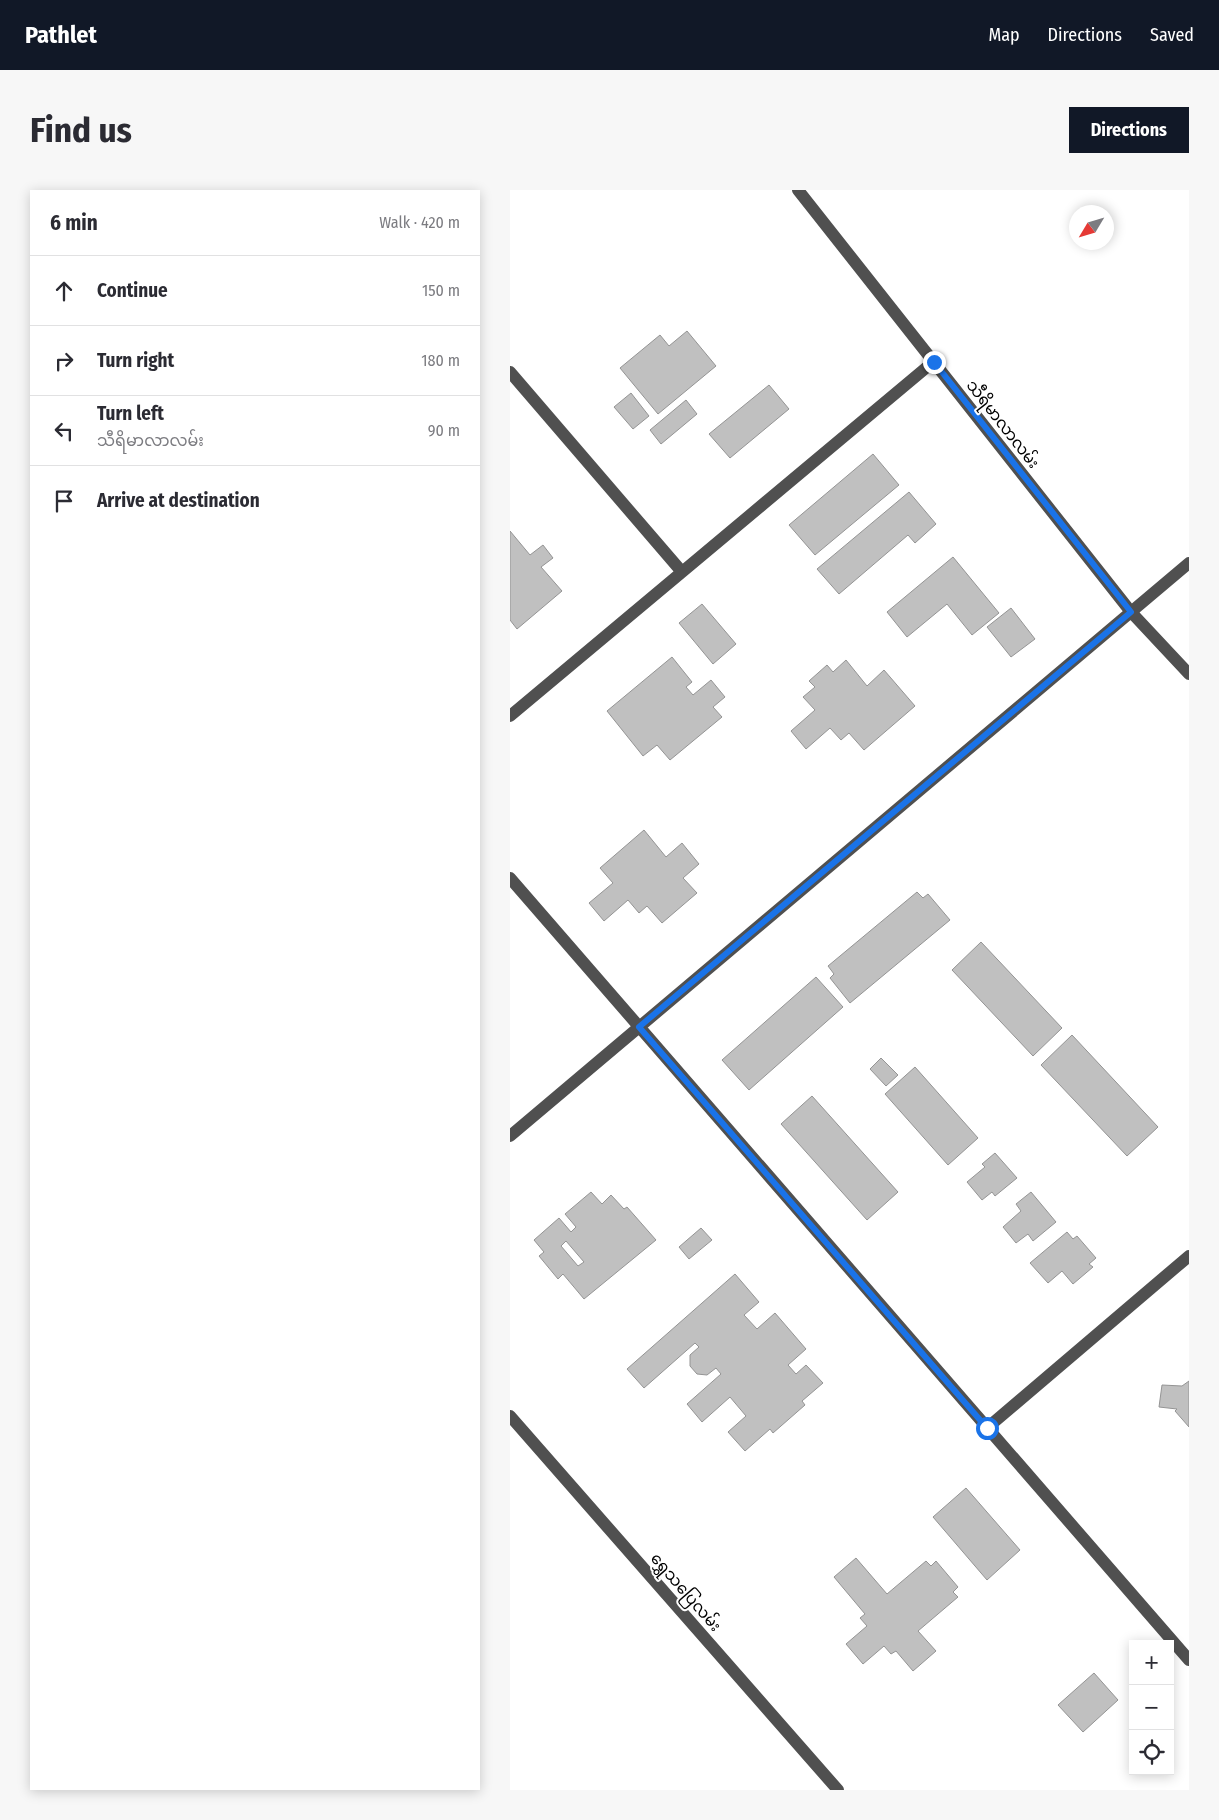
<!DOCTYPE html>
<html lang="en">
<head>
<meta charset="utf-8">
<style>
	body { margin:0; font-family:"Fira Sans Condensed","Noto Sans Myanmar",sans-serif; background:#f7f7f7; color:#2b2b33 }
	.controls { position:absolute; right:15px; bottom:15px; display:grid; overflow:hidden; border-radius:0px; box-shadow:0 2px 12px #0003 }
	.controls button { width:45px; height:45px; display:grid; place-items:center; padding:0; border:0; border-bottom:1px solid #e1e1e2; background:#fff; color:#2b2b33; font:25px sans-serif }
	.compass { position:absolute; left:559px; top:15px; width:45px; height:45px; border-radius:50%; background:#fff; box-shadow:0 2px 12px #0003; rotate:232deg }
	.stop { position:absolute; width:15px; height:15px; margin:-11px; border:4px solid #1a73e8; border-radius:50%; background:#fff }
	.stop.end { background:#1a73e8; border-color:#fff; box-shadow:0 1px 5px #0008 }
	.list { margin:0; padding:0; list-style:none }
	h2 { display:flex; justify-content:space-between; align-items:center; height:65px; margin:0; padding:0 20px; font-size:21px }
	h2 small { font-size:16px; font-weight:400; color:#7c7c81 }
	.list li { display:grid; grid-template-columns:32px 1fr auto; gap:15px; align-items:center; box-sizing:border-box; height:70px; padding:0 20px; border-top:1px solid #e1e1e2 }
	.list b { display:block; font-size:19px; white-space:nowrap }
	.list p { margin:0; font-size:16px; white-space:nowrap; color:#7c7c81 }
	.list em { font-size:16px; font-style:normal; color:#7c7c81 }
	.icon { flex:none; width:28px; height:28px; fill:none; stroke:currentColor; stroke-width:2; stroke-linecap:round; stroke-linejoin:round }
	.map { position:relative; flex:none; width:679px; height:1600px; overflow:hidden; border-radius:0px }
	header { display:flex; align-items:center; gap:30px; box-sizing:border-box; height:70px; padding:0 25px; background:#111827; color:#fff }
	header strong { font-size:24px }
	nav { display:flex; gap:28px; margin-inline-start:auto; font-size:18px }
	.intro { display:flex; align-items:center; justify-content:space-between; box-sizing:border-box; height:120px; padding:0 30px }
	h1 { margin:0; font-size:35px }
	.button { padding:12px 22px; border-radius:0px; background:#111827; color:#fff; font-size:18px; font-weight:700 }
	main { display:flex; gap:30px; padding:0 30px }
	aside { flex:1; background:#fff; border-radius:0px; box-shadow:0 2px 12px #0003 }
	.map>svg:first-child { display:block }
	.building { fill:#c0c0c0; stroke:#949494; fill-rule:evenodd }
	.lines { fill:none; stroke-linecap:round; stroke-linejoin:round }
	.minor { stroke:#505050; stroke-width:12 }
	.route { stroke:#1a73e8; stroke-width:6 }
	.labels { text-anchor:middle; dominant-baseline:central; stroke-width:4; stroke-linejoin:round; paint-order:stroke }
	.street-label { font-size:16px; fill:#000; stroke:#fff }
</style>
</head>
<body>
<header>
<strong>Pathlet</strong>
<nav><a>Map</a><a>Directions</a><a>Saved</a></nav>
</header>
<div class="intro"><h1>Find us</h1><a class="button">Directions</a></div>
<main>
<aside>
<h2>6 min<small>Walk · 420 m</small></h2>
<ul class="list">
<li><svg class="icon" aria-label="ahead" viewBox="0 0 24 24"><path d="M12 20V5M6 11l6-6 6 6"/></svg><div><b>Continue</b></div><em>150 m</em></li>
<li><svg class="icon" aria-label="right" viewBox="0 0 24 24"><path d="M7 20v-9h11M14 6l5 5-5 5"/></svg><div><b>Turn right</b></div><em>180 m</em></li>
<li><svg class="icon" aria-label="left" viewBox="0 0 24 24"><path d="M17 20v-9H6M10 6l-5 5 5 5"/></svg><div><b>Turn left</b><p>သီရိမာလာလမ်း</p></div><em>90 m</em></li>
<li><svg class="icon" aria-label="arrive" viewBox="0 0 24 24"><path d="M6 21V4h12l-3 4 3 4H6"/></svg><div><b>Arrive at destination</b></div></li>
</ul>
</aside>
<div class="map">
<svg width="679" height="1600" viewBox="0 0 679 1600">
	<rect width="100%" height="100%" fill="#fff"/>
	<path class="building" d="M177,141L206,176L148,224L110,178L150,145L159,156Z
		M259,195L279,219L220,268L199,244Z
		M121,203L139,226L123,239L104,217Z
		M176,210L187,224L151,254L140,240Z
		M363,264L389,295L305,365L279,335Z
		M399,302L426,334L405,353L398,345L329,404L307,379Z
		M0,341L20,365L33,355L43,368L31,377L52,401L7,439L0,430Z
		M443,367L489,423L462,445L437,414L397,447L377,422Z
		M192,414L226,454L203,474L169,433Z
		M501,418L525,449L501,467L477,437Z
		M162,467L182,492L176,497L183,505L201,490L215,507L203,517L212,527L160,570L147,555L133,566L97,521Z
		M336,470L357,496L374,480L405,516L354,560L339,543L331,550L320,538L296,559L281,541L305,520L293,507L305,497L299,491L317,475L323,482Z
		M134,640L156,667L172,653L189,674L173,688L187,703L152,733L137,716L129,723L118,710L94,731L79,713L103,693L90,678Z
		M407,702L413,708L418,704L440,730L340,813L320,788L324,784L318,776Z
		M471,752L552,838L523,866L442,780Z
		M306,787L333,817L239,900L212,870Z
		M562,845L648,937L617,966L531,875Z
		M371,868L388,885L376,896L360,879Z
		M405,877L468,948L438,975L375,904Z
		M302,906L388,1002L357,1030L271,934Z
		M485,963L507,988L485,1006L482,1002L472,1010L457,992L475,977L472,974Z
		M81,1002L92,1014L101,1005L114,1019L117,1017L146,1050L74,1109L53,1084L48,1089L29,1066L34,1062L24,1050L49,1028L61,1042L66,1037L55,1024ZM56,1051L74,1072L68,1076L51,1056Z
		M521,1002L546,1032L523,1051L518,1044L506,1053L493,1037L511,1021L506,1014Z
		M191,1038L202,1050L179,1069L169,1057Z
		M557,1042L563,1049L567,1046L586,1068L579,1074L583,1077L563,1094L552,1081L538,1093L520,1073Z
		M225,1084L249,1112L234,1125L247,1139L265,1123L296,1159L278,1175L286,1184L296,1175L313,1193L292,1211L295,1215L263,1243L260,1239L235,1261L218,1242L236,1226L220,1207L192,1232L177,1214L211,1184L206,1178L197,1185L187,1184L180,1176V1165L189,1157L185,1153L134,1198L117,1179Z
		M679,1191V1237L665,1221L667,1219L649,1217L652,1195L672,1196Z
		M456,1298L510,1360L477,1390L423,1327Z
		M346,1368L377,1404L416,1371L421,1376L426,1371L448,1397L443,1402L448,1407L408,1441L426,1461L403,1481L386,1461L381,1464L374,1456L353,1474L336,1454L357,1436L350,1428L355,1424L324,1387Z
		M584,1483L608,1510L573,1542L548,1515Z"/>
	<g class="lines">
		<path class="minor" d="M288,0L621,422L679,484
			M0,182L172,382
			M0,526L423,172
			M0,688L679,1470
			M0,946L679,373
			M0,1226L328,1600
			M477,1238L679,1066"/>
	</g>
	<g class="lines">
		<path class="route" d="M424,172L621,422L129,837L477,1238"/>
	</g>
	<g class="labels">
		<g class="street-label">
			<text transform="translate(493 234) rotate(52)">သီရိမာလာလမ်း</text>
			<text transform="translate(176 1402) rotate(49)">ရွှေသပြေလမ်း</text>
		</g>
	</g>
</svg>
<div class="controls">
<button>+</button>
<button>−</button>
<button><svg class="icon" aria-label="locate" viewBox="0 0 24 24"><circle cx="12" cy="12" r="6"/><path d="M12 2v4M12 18v4M2 12h4M18 12h4"/></svg></button>
</div>
<svg class="compass" viewBox="-18 -18 36 36"><path d="M0-13l5 13h-10z" fill="#e53935"/><path d="M0 13l5-13h-10z" fill="#7c7c81"/></svg>
<div class="stop" style="left:477px;top:1238px"></div>
<div class="stop end" style="left:424px;top:172px"></div>
</div>
</main>
</body>
</html>
